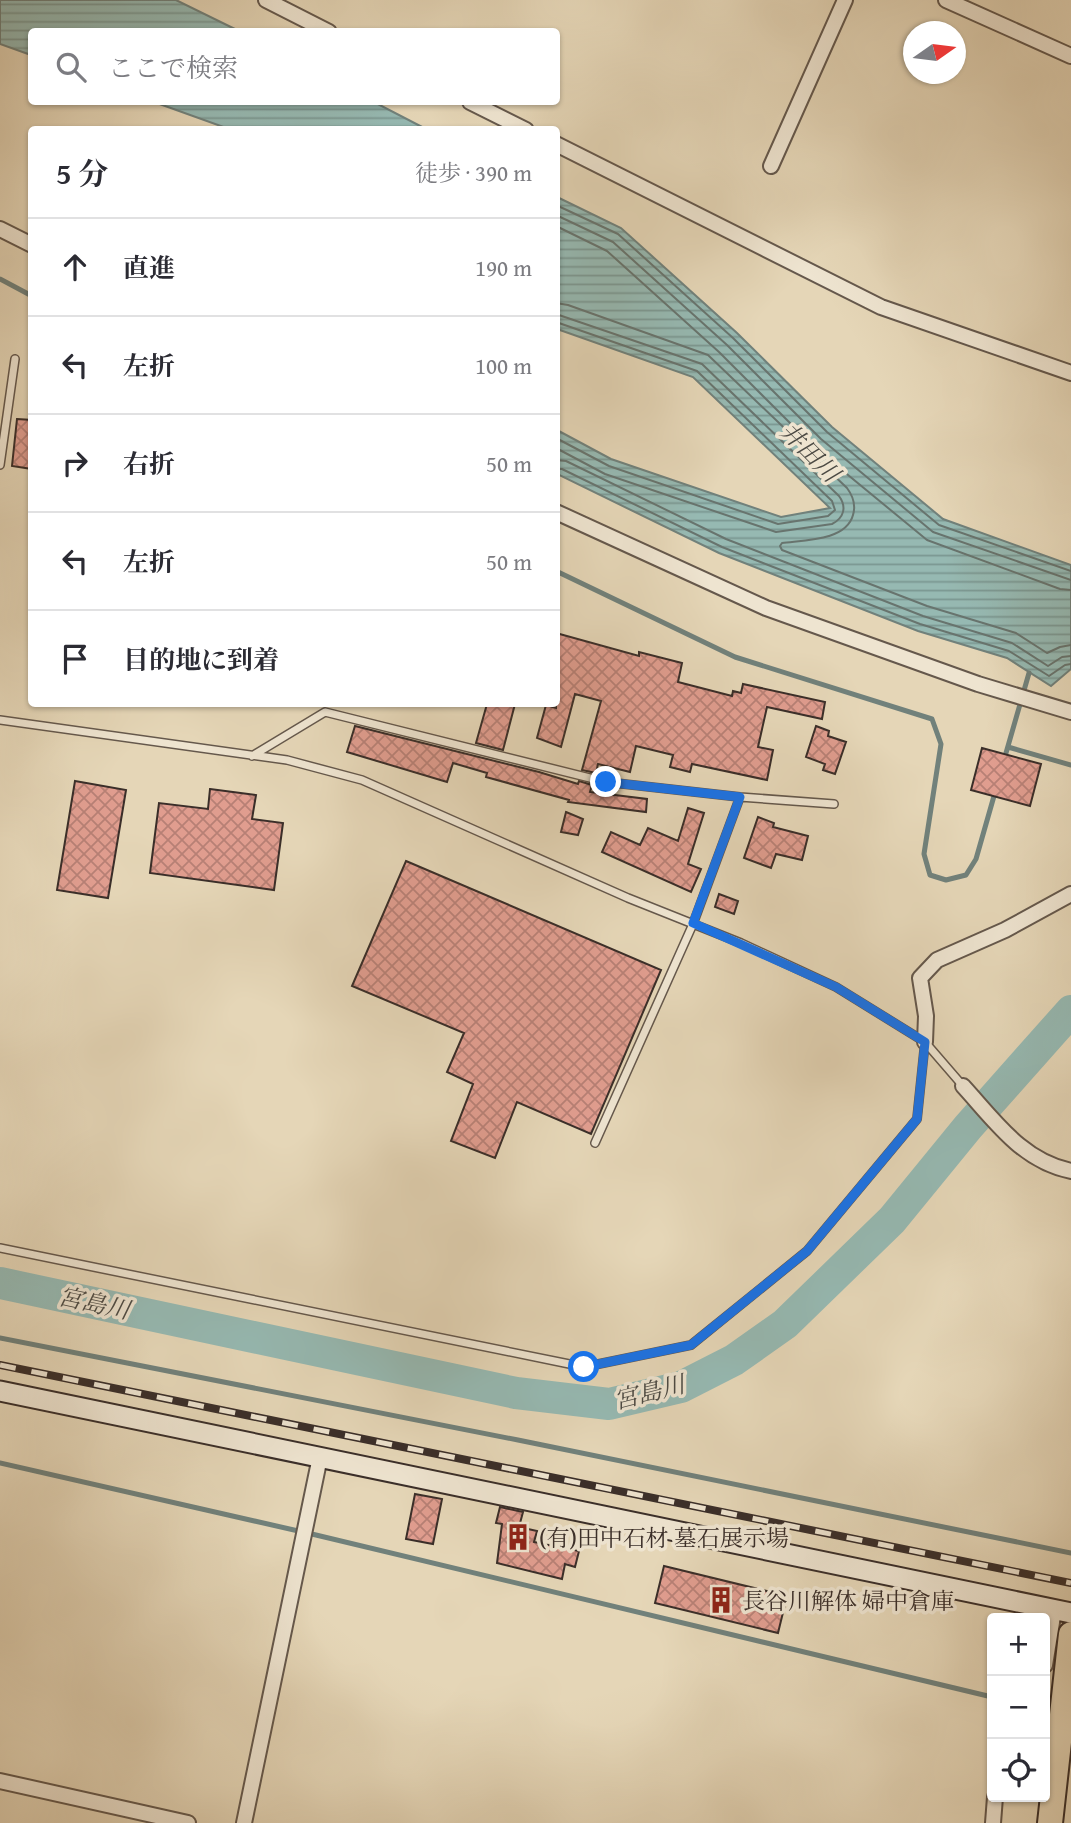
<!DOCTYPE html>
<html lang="ja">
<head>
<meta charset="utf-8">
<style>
	body { margin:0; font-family:"Gentium Book Plus","Noto Serif JP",serif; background:#f7f7f7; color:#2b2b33 }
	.controls { position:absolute; right:21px; bottom:21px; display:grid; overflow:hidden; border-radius:7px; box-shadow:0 2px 5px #0004 }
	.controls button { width:63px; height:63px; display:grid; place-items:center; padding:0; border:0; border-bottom:2px solid #e1e1e2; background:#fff; color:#2b2b33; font:35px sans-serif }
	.compass { position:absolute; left:903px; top:21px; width:63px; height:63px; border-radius:50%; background:#fff; box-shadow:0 2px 5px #0004; rotate:76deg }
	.stop { position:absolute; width:21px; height:21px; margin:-16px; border:5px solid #1a73e8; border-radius:50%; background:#fff }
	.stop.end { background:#1a73e8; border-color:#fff; box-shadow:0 2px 7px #0008 }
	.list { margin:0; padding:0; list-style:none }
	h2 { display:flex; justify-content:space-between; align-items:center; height:91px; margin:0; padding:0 28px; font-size:30px }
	h2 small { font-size:23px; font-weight:400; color:#7c7c81 }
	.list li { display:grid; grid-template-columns:46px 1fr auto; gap:21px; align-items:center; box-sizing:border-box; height:98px; padding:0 28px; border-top:2px solid #e1e1e2 }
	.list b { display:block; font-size:26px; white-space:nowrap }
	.list em { font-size:23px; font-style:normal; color:#7c7c81 }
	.icon { flex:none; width:38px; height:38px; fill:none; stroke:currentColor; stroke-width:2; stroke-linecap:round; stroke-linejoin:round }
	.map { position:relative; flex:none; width:1071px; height:1823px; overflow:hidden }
	.search { position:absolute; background:#fff; box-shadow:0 2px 5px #0004; left:28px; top:28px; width:532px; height:77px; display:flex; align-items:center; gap:18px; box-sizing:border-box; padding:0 24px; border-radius:7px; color:#7c7c81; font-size:26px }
	.panel { position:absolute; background:#fff; box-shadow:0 2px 5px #0004; left:28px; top:126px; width:532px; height:581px; border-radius:7px }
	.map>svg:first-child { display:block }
	.water { fill:url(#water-rules); stroke:#71817b; stroke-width:2 }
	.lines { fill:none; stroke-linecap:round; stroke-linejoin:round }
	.shore { stroke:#68746e; stroke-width:2 }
	.stream { stroke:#71817b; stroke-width:5 }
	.river { stroke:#96b9b2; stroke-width:32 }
	.building { fill:url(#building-cross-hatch); stroke:#3a2e29; stroke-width:2 }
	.lane-casing { stroke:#65584c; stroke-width:10 }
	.street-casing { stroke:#65584c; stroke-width:18 }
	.secondary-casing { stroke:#3a2e29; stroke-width:23 }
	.highway-casing { stroke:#3a2e29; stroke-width:28 }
	.lane { stroke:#eee4d0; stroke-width:7 }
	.street { stroke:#eee4d0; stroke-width:14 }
	.secondary { stroke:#eee4d0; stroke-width:19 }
	.highway { stroke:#e5d6b7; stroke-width:24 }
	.rail-casing { stroke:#3a2e29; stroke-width:8 }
	.rail { stroke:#eee4d0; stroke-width:5; stroke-dasharray:16; stroke-linecap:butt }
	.route { stroke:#1a73e8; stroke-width:9 }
	.labels { text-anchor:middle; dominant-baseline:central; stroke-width:7; stroke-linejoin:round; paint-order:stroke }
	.poi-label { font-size:23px; fill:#3a2e29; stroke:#eee4d0; text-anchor:start }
	.water-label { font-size:24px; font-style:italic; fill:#4c4a44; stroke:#eee4d0 }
</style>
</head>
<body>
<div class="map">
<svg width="1071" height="1823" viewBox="0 0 1071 1823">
	<defs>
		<pattern id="water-rules" width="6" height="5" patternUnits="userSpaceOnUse" patternTransform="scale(1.75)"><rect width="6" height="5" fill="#96b9b2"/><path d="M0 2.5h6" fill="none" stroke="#7b9791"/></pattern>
		<pattern id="building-cross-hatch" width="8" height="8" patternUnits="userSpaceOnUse" patternTransform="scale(1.75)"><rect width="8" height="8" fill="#e09d8f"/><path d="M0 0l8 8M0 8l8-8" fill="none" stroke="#b78075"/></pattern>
	</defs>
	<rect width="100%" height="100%" fill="#e5d6b7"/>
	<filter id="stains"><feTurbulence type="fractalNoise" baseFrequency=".00286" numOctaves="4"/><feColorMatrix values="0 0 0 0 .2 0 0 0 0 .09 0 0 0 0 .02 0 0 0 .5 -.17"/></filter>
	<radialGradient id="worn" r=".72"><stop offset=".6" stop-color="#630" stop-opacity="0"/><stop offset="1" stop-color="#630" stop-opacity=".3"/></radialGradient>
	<path class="water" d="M0,0H176L239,31L32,32L31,55L0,44Z
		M154,102H374L426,129H229Z
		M557,197L621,228L737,333L832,427L943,519L1071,565V669L1051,686L1007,658L918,631L719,553L557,474V430L611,459L781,517L830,508L693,377L557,329Z"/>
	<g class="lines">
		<path class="shore" d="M556,205L618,234L733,338L827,432L939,525L1071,571
			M556,215L613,242L727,345L821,439L933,532L1071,580
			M556,226L607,251L719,352L814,447L927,540L1060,589L1071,590
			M556,303L568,305L708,355L847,488C853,496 856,505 853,515C846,541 804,540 782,543L780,546L782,550L927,606L1016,633L1047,653L1060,647L1071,645
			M556,314L702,364L839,496C847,507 844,518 832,524L776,532L605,474L556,448
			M556,322L697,371L832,501L835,510L828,516L778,524L609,466L556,438
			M556,460L566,461L726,539L923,616L1012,643L1048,666L1062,657L1071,656
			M556,469H562L722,547L920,624L1009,651L1049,676L1065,665L1071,664"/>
		<path class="stream" d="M0,279L32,296
			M556,571L735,657L932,719L941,744L924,854L930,875L946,880L966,875L976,859L996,789
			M1008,747L1071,765
			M1004,760L1029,673
			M0,1338L518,1440L1071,1553
			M0,1463L316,1535L992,1697"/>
		<path class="river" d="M0,1283L516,1393L609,1404L681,1387L734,1360L785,1324L892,1220L968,1127L1071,1011"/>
	</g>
	<path class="building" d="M17,419L32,420V469L12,466Z
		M556,633L639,656V652L682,663L678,682L732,696L733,691L741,693L743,684L825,702L822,719L767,707L758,747L773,750L767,780L692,764L690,772L670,767L673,755L636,746L630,772L598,764L596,773L582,770L601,701L575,694L561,747L537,738L546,705L556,708Z
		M487,704H515L503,750L476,743Z
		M355,726L539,772L578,784L579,781L592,785L590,792L647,799L646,812L568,802L569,800L486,777L487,773L453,763L447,782L347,752Z
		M816,726L829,731L828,736L846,742L835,774L823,770L825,764L806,757Z
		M982,748L1041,764L1030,806L971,790Z
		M75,781L126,790L108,898L57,890Z
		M210,789L256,795L252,819L283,823L274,890L150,873L159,803L208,809Z
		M688,808L704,813L688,864L701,869L691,892L602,852L611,832L640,845L648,828L678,841Z
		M566,812L583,819L578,835L561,832Z
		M758,817L774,823L773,827L808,836L802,860L776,854L771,868L744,858Z
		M406,861L661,970L591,1134L517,1102L495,1158L451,1141L473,1084L447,1072L464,1033L352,986Z
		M719,894L738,901L734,914L715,907Z
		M415,1494L442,1499L433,1544L406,1539Z
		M500,1507L523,1512L519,1527L537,1531L534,1542L579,1551L575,1567L565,1564L562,1579L497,1563L502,1524L496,1523Z
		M664,1566L787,1596L778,1633L655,1603Z"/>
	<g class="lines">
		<defs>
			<path id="lane" d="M0,465L15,359
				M0,720L287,760L362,780L628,898L741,943L836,987L925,1042L963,1086
				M252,756L325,712L606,782L740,797L834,804
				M595,1143L693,924L740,797
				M0,1248L584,1367L691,1345L807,1251L917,1119L925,1042"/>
			<path id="street" d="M266,0L329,32
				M946,0L1071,56
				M470,102L526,130
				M556,144L881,307L1071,373
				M771,166L845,0
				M0,229L32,245
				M556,512L766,608L978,684L1071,712
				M925,1042L926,1016L920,978L937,960L1005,930L1071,894
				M963,1086C995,1121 1022,1161 1071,1171
				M1045,1665L1054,1610
				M0,1781L188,1823
				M244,1823L320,1457
				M993,1823L995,1797"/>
			<path id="secondary" d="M0,1391L1071,1613"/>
			<path id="highway" d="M1050,1823L1071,1634"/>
		</defs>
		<use href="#lane" class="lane-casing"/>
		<use href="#street" class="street-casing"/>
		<use href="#secondary" class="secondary-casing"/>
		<use href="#highway" class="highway-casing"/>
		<use href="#lane" class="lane"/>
		<use href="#street" class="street"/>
		<use href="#secondary" class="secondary"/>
		<use href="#highway" class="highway"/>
		<defs>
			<path id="rail" d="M0,1365L1071,1583"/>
		</defs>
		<use href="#rail" class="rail-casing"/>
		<use href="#rail" class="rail"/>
	</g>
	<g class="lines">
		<path class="route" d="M584,1367L691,1345L807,1251L917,1119L925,1042L836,987L693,923L740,797L606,782"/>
	</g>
	<defs>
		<symbol id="building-bare" viewBox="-9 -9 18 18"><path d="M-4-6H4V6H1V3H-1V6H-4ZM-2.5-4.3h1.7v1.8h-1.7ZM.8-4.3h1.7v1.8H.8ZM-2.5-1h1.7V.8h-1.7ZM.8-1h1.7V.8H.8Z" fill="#8f2418" stroke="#eee4d0" stroke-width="2.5" paint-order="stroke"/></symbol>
	</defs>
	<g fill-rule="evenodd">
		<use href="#building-bare" x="499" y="1518" width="38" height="38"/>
		<use href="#building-bare" x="702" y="1581" width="38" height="38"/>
	</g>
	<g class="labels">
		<g class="poi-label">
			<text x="539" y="1537">(有)田中石材 墓石展示場</text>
			<text x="742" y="1600">長谷川解体 婦中倉庫</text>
		</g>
		<g class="water-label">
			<text transform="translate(810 452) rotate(45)">井田川</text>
			<text transform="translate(94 1303) rotate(12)">宮島川</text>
			<text transform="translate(649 1392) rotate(-14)">宮島川</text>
		</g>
	</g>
	<rect width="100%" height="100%" filter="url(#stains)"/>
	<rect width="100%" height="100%" fill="url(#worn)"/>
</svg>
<div class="controls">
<button>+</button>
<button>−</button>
<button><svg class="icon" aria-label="locate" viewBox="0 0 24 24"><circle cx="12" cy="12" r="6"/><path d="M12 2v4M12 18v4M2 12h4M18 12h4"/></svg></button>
</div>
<svg class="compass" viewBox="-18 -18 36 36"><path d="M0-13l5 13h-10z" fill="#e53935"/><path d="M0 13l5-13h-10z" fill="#7c7c81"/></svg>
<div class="stop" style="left:584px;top:1367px"></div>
<div class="stop end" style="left:606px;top:782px"></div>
<div class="search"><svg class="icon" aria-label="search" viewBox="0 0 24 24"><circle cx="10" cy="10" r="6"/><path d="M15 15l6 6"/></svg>ここで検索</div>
<section class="panel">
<h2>5 分<small>徒歩 · 390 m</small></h2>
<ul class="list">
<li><svg class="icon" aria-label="ahead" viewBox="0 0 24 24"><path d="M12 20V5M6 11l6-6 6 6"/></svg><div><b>直進</b></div><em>190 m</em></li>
<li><svg class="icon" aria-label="left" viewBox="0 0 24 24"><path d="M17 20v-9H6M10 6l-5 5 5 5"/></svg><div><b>左折</b></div><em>100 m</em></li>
<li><svg class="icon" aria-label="right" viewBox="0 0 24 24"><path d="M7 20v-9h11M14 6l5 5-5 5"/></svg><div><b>右折</b></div><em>50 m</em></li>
<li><svg class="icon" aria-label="left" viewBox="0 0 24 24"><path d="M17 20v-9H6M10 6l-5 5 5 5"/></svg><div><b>左折</b></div><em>50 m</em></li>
<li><svg class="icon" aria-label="arrive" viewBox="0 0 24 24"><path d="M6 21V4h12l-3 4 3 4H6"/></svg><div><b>目的地に到着</b></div></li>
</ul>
</section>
</div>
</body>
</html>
